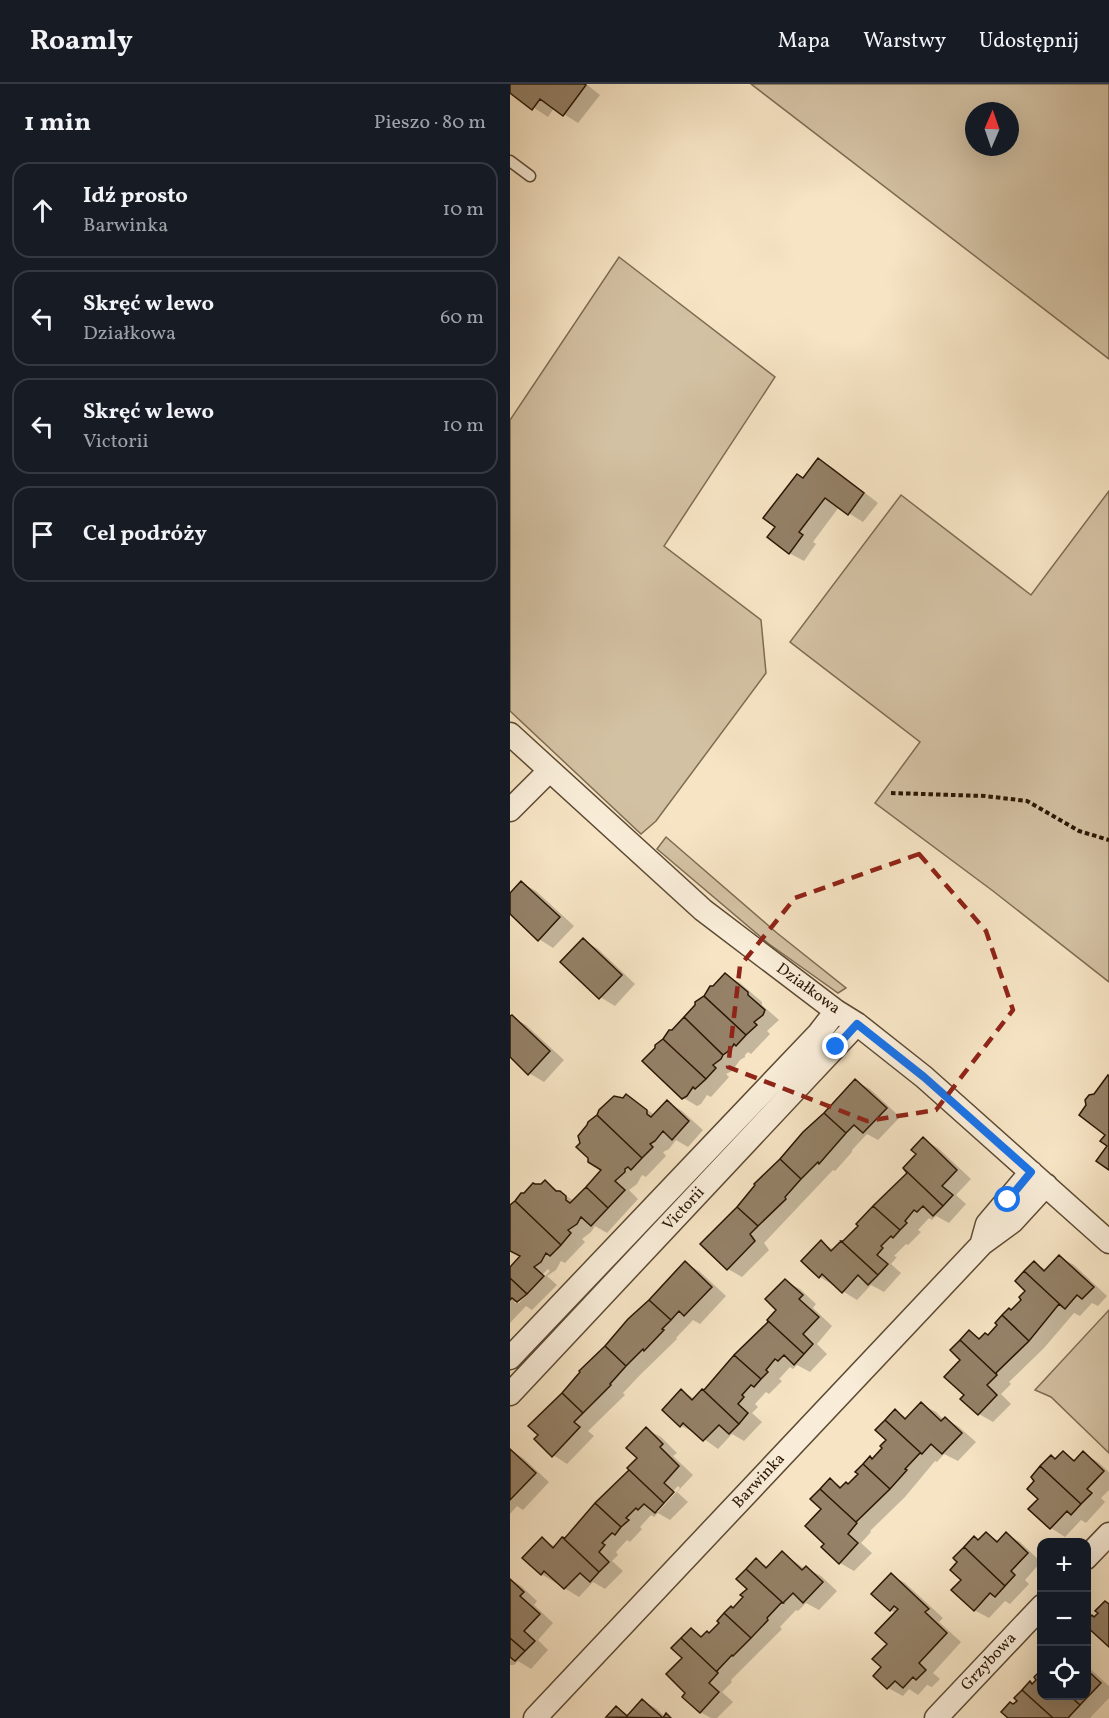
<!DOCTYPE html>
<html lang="pl">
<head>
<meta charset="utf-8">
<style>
	body { margin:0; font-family:Vollkorn,serif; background:#242831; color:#f1f3f6 }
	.controls { position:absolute; right:18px; bottom:18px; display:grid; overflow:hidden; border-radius:12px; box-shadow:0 6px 24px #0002 }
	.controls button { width:54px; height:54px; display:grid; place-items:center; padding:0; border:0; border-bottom:2px solid #363941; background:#171b24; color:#f1f3f6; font:30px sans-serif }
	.compass { position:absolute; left:455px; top:18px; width:54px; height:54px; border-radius:50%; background:#171b24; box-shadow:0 6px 24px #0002; rotate:2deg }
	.stop { position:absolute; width:18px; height:18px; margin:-14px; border:4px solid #1a73e8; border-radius:50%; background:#fff }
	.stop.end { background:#1a73e8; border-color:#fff; box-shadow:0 2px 6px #0008 }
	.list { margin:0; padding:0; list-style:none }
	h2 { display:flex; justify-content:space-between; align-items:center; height:78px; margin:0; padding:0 24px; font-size:26px }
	h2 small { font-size:20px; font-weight:400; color:#9ea1a6 }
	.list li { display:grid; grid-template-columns:39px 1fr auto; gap:18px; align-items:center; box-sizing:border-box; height:96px; margin:0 12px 12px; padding:0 12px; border:2px solid #363941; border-radius:18px }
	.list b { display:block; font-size:22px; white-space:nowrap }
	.list p { margin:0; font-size:20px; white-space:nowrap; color:#9ea1a6 }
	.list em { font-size:20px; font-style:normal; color:#9ea1a6 }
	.icon { flex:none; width:33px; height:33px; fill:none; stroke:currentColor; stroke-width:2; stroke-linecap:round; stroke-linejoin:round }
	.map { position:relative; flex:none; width:599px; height:1634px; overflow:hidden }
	header { display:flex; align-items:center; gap:36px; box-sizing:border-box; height:84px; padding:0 30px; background:#171b24; border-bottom:2px solid #363941 }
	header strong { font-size:28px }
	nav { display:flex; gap:33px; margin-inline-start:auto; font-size:21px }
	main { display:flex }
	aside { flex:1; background:#171b24 }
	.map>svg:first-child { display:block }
	.green { fill:#d3c1a3; stroke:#7e6c53; stroke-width:1.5; fill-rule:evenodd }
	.shadow { fill:#0003; fill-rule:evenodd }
	.building { fill:#948167; stroke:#2a1603; stroke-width:1.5 }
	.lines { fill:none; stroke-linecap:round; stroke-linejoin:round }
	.lane-casing { stroke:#5d4a33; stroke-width:13 }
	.street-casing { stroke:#5d4a33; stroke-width:25 }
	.path { stroke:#2a1603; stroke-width:4; stroke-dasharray:4.5 3; stroke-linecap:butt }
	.lane { stroke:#f9edd9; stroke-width:10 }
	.street { stroke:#f9edd9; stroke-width:22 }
	.route { stroke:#1a73e8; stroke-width:8 }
	.marked { fill:none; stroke:#8f2418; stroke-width:4.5; stroke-dasharray:12 8; stroke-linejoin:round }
	.labels { text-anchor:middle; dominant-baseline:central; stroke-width:4.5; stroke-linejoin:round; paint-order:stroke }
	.street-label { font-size:16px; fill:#2a1603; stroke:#f9edd9 }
</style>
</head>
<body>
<header>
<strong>Roamly</strong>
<nav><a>Mapa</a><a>Warstwy</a><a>Udostępnij</a></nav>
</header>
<main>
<aside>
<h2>1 min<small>Pieszo · 80 m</small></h2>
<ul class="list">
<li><svg class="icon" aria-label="ahead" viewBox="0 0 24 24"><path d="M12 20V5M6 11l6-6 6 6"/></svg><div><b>Idź prosto</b><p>Barwinka</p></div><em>10 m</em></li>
<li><svg class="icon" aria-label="left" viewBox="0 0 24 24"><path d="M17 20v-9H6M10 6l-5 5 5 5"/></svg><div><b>Skręć w lewo</b><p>Działkowa</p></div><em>60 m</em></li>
<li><svg class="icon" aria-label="left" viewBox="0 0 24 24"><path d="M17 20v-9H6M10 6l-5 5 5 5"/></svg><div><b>Skręć w lewo</b><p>Victorii</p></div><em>10 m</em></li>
<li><svg class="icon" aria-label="arrive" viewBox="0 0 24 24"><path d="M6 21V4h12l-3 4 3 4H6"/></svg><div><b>Cel podróży</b></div></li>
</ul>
</aside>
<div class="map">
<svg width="599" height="1634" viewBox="0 0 599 1634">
	<rect width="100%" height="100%" fill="#f6e4c4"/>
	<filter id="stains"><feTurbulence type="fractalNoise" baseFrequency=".00333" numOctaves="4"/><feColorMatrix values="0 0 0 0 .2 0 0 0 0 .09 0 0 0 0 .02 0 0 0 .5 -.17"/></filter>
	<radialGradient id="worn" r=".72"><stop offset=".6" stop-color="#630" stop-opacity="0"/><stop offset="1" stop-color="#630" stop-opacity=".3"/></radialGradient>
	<path class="green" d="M241,0H599V275ZM464,27H500V63H464Z
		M109,173L265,293L154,462L251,536L256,589L146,737L131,750L0,627V336Z
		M599,407V898L483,807L365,719L410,658L280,558L391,411L521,511Z
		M156,753L267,849L336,904L328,909L259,860L147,765Z
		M599,1226V1369L541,1313L525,1306Z"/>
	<path class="shadow" d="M0,0H76L90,11L68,39L44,24L38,33L0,8Z
		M308,375L323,384L368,419L353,438L329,423L303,458L306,460L294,477L279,469L267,442L293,396Z
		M12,799L26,807L64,842L43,864L29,855L0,828V811Z
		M73,856L88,865L125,900L105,922L90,913Z
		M215,891L230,899L252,918V921L269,936L257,947L260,950L241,970L238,968L235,971V973L230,976L222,987L216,990L219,993L201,1013L197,1011L191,1020L187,1022L172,1013L162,947Z
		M2,933L16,941L54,976L34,998L19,989L0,971V935Z
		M345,997L360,1005L390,1033L368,1056L357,1050L342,1066V1068L325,1087L323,1086L254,1159L259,1166L232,1193L218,1185L315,1031Z
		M116,1012L145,1031L157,1018L172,1027L193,1046L178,1063L166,1056L159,1065L153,1068L156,1072L136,1093L132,1091L127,1100L119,1106L128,1115L97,1149L85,1142L81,1148L72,1155L75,1158L55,1179L51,1177L46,1186L37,1192L47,1201L22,1226L16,1222L0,1239V1185L12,1172L0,1164V1123L35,1098L64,1117L93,1086L113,1015ZM38,1185L40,1187L9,1219H4Z
		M413,1055L428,1064L461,1095L446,1111L456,1120L439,1139L426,1132L422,1136L419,1134L408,1146L411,1148L398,1161L396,1160L384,1172L387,1173L381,1180L391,1189L374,1208L361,1201L347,1216L310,1193L311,1158L324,1166L334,1159L365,1122L399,1089Z
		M550,1173L564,1181L597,1212L588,1222L582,1219L570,1232L564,1229L534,1264L499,1298L501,1300L491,1310L501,1320L483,1338L469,1330L456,1311L452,1276L459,1248L472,1255L478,1253L513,1216L524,1179L537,1186Z
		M175,1179L189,1187L216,1212L190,1240L183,1236L166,1254L167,1255L130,1291L113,1309L115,1311L78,1347L84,1352L57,1380L43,1371L140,1218Z
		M275,1197L290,1205L306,1220L303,1224L322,1242L307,1260L317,1270L300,1288L287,1281L283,1285L280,1283L269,1295L272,1297L259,1310L256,1308L245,1320L248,1323L242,1329L252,1338L234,1357L222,1350L208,1365L186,1349L171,1342L172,1307L185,1315L194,1308L260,1238L268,1226Z
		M411,1320L426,1328L434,1336L435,1334L449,1343L466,1358L448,1377L434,1370L427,1378L425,1377L395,1413L360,1447L361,1448L351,1459L362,1469L344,1487L330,1479L316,1459L313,1425L320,1396L332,1403L339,1401L374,1364L385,1327L397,1334Z
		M136,1345L151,1353L167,1369L163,1372L183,1391L167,1408L178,1418L160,1436L148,1429L144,1433L141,1431L130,1443L132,1445L120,1458L117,1456L106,1468L108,1471L102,1477L113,1487L95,1505L83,1498L69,1513L31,1490L32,1455L46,1463L55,1456L121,1386L129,1374ZM168,1402L170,1404L148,1428H143Z
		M0,1366L13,1374L39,1398L13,1426L7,1422L0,1430Z
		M553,1369L566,1377L573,1369L588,1378L599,1388V1406L591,1414L595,1418L576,1439L571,1436L555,1453L541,1444L520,1425L530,1415L546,1376Z
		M476,1450L489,1457L496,1450L510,1458L531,1478L515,1496L519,1500L500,1520L495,1517L479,1534L464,1526L453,1496L464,1454L469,1457Z
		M272,1469L295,1485L296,1484L311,1492L327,1507L309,1526L296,1519L288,1527L286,1526L270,1543L272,1545L221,1596L222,1598L212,1608L223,1618L207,1634H201L190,1628L177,1609L174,1574L181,1546L193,1553L200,1551L235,1513L246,1476L259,1483Z
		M381,1491L395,1499L433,1534L429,1538L451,1558L423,1589L430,1595L422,1603L417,1601L408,1611L399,1605L393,1612L378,1604L374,1583L386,1529L380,1526Z
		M0,1495L11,1502L27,1517L24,1521L43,1539L28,1556L38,1566L21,1585L8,1577L4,1581H0Z
		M576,1581L599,1602V1614L580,1634H500L504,1621L528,1596L532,1612H576Z
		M133,1617L147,1625L155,1633L157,1631L161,1634H97L106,1624L119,1631Z"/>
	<path class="building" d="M0,0H74L76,1L53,32L30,15L22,26L0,9Z
		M308,374L354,409L338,431L315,414L289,448L293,451L279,470L257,453L265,443L253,434L287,390L293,394Z
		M11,797L50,833L28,857L0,830V809Z
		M73,854L112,891L89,915L50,878Z
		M215,889L238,908V911L255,926L253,931L244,938L247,941L236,951L194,912L200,902H203Z
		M194,912L236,951L226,962L224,960L221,965L213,971L174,933L185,921V918Z
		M2,931L40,967L18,991L0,973V932Z
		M174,933L213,971L211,975L203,981L206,984L196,995L153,955L159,946H162Z
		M153,955L196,995L185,1005L183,1003L177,1012L172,1015L132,977L145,964V961Z
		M598,991L599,992V1086L586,1077L597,1062L590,1057L595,1051L569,1031L576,1021L575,1016L579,1011L584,1010Z
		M345,995L377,1024L353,1049L344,1041L336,1049L314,1029Z
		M116,1010L137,1026V1030L141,1033L157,1016L179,1037L162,1056L153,1047L145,1057L140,1060L143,1063L132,1074L87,1031L89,1026L104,1012L113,1014Z
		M314,1029L336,1049L309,1080L308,1078L291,1095L270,1075L293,1048Z
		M87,1031L132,1074L121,1086L118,1083L115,1085V1088L105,1097L115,1106L98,1124L76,1103L91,1086L78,1078V1074L66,1063L70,1059L68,1052L77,1041L78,1038Z
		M413,1053L447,1086L432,1102L443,1111L433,1122L393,1084L406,1070L401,1066Z
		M270,1075L291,1095L275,1113L276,1115L248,1142L227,1123L245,1101L244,1100Z
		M393,1084L433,1122L423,1132L413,1122L407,1128L404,1126L395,1137L397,1139L390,1146L363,1122L397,1089Z
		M35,1096L46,1107H50L56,1112V1116L60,1119L76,1103L98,1124L81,1142L71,1133L67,1140L58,1146L61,1149L51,1161L5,1117L11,1109H14L23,1099L25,1100H31Z
		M5,1117L51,1161L40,1172L36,1169L31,1178L24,1183L34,1192L17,1210L0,1194V1183L10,1172L0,1167V1121Z
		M363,1122L390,1146L383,1154L381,1152L371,1162L373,1164L367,1171L378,1180L368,1191L331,1157H333L348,1142L346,1140Z
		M227,1123L248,1142L240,1150L245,1157L217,1186L190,1160Z
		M311,1156L321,1167L331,1157L368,1191L358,1201L348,1191L332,1209L312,1190L309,1194L291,1177Z
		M549,1171L584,1203L572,1215L567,1211L555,1225L514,1187L524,1177L534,1187Z
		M175,1177L202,1203L174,1232L169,1227L161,1236L139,1216Z
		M514,1187L555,1225L549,1220L519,1257L492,1231L499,1224L501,1226L511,1216L509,1213L515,1207L505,1197Z
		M0,1194L17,1210L7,1218L2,1214L0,1216Z
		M275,1195L293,1211L289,1215L309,1233L293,1250L303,1260L294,1270L257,1236L266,1226L255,1215Z
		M139,1216L161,1236L152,1245L154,1246L134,1267L133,1265L116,1282L95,1262L118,1235Z
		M492,1231L519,1257L486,1289L487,1291L450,1256L459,1246L469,1255L475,1249L478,1251L487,1241L485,1239Z
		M257,1236L294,1270L284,1281L274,1271L268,1277L265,1275L256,1286L258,1288L251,1295L224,1271L258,1238Z
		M450,1256L487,1291L477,1301L487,1311L468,1331L450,1315L454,1311L434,1293L450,1276L440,1266Z
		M95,1262L116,1282L100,1300L101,1301L73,1329L52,1309L70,1288L69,1287Z
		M224,1271L251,1295L244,1303L241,1301L232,1311L234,1313L228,1320L238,1329L229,1340L192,1305L194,1306Z
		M171,1305L182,1316L192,1305L229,1340L219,1350L209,1341L193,1357L173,1339L170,1343L152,1326Z
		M52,1309L73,1329L64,1338L70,1343L42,1373L24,1355L28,1351L18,1342Z
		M411,1318L431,1337L435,1333L452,1349L432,1370L421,1360L412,1370L375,1336L385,1325L395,1335Z
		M375,1336L412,1370L410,1369L395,1385L397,1386L380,1405L353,1380L360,1372L362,1375L372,1364L370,1362L376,1356L365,1346Z
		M136,1343L153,1360L150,1363L169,1382L154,1399L164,1408L154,1419L117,1384L127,1374L116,1364Z
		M0,1365L26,1389L0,1416Z
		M553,1367L564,1377L573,1367L594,1387L577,1405L582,1409L571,1420L530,1382L541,1371L545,1375Z
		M353,1380L380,1405L346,1438L347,1439L310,1405L320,1394L330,1404L336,1398L338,1400L348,1390L345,1388Z
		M530,1382L571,1420L561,1431L557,1427L540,1445L518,1425L528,1415L517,1405L524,1397L521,1393Z
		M117,1384L154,1419L145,1429L134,1420L128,1426L126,1424L116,1434L119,1436L111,1443L85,1419L119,1386Z
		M310,1405L347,1439L338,1450L348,1459L329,1480L311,1463L314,1460L295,1442L311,1425L300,1415Z
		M85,1419L111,1443L105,1451L102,1449L92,1459L95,1461L89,1468L99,1478L89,1488L52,1453L55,1454Z
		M476,1448L487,1458L496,1448L518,1469L501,1487L505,1491L495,1502L454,1463L464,1452L468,1456Z
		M32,1453L43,1464L52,1453L89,1488L80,1498L70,1489L54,1505L34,1487L31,1491L12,1474Z
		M454,1463L495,1502L485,1513L480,1509L464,1527L441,1506L451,1496L440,1486L447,1478L443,1474Z
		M272,1467L292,1486L296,1482L313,1498L293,1519L283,1509L273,1519L236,1485L246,1474L256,1484Z
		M236,1485L273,1519H271L257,1534L258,1536L241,1554L214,1529L221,1522L223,1524L233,1513L230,1511L237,1505L226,1495Z
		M381,1489L419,1525L415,1528L437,1549L409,1579L416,1586L406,1596L403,1593L393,1604L385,1597L377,1605L363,1592L371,1583L362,1575L377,1560L365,1549L388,1525L384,1522L380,1527L361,1510Z
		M0,1495L14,1508L10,1512L30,1530L14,1547L25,1557L15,1567L0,1554Z
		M595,1517L599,1520V1563L576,1542V1537L582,1531L584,1533L588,1529L585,1527Z
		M214,1529L241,1554L223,1572L222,1571L207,1587L208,1589L171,1554L181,1544L191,1553L197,1547L199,1549L209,1539L207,1537Z
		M0,1554L15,1567L5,1577L0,1573Z
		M171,1554L208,1589L199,1599L209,1608L190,1629L172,1613L175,1609L156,1590L172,1574L161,1564Z
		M532,1585V1612H560L570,1621L558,1634H543L512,1606L520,1597L522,1600L526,1596L524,1593Z
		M576,1585L591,1599L570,1621L560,1612H576Z
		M512,1606L543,1634H498L491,1628L500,1618L503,1620L507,1617L504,1614Z
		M132,1615L153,1634L156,1629L161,1634L96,1633L106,1622L117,1632Z"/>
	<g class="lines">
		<defs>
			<path id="lane" d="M0,77L20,92"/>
			<path id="street" d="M0,650L193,826L326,927L347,940L414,993L599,1158
				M0,726L39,687
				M472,1158L477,1140L521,1088
				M0,1274L309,949L326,927
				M0,1310L347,940
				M576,1474L599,1450
				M25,1634L472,1160L502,1138L536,1101
				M426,1634L532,1522"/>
		</defs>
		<use href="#lane" class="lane-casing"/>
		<use href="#street" class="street-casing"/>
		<path class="path" d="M381,709L475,712L517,717L569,747L599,756"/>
		<use href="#lane" class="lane"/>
		<use href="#street" class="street"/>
	</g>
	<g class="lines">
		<path class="route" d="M326,963L347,940L414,993L521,1088L498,1116"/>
	</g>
	<path class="marked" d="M409,770L476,847L503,926L426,1026L357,1037L218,983L230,882L285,814Z"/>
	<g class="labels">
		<g class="street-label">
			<text transform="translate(298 905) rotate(36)">Działkowa</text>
			<text transform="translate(174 1125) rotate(-47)">Victorii</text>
			<text transform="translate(249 1397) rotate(-47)">Barwinka</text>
			<text transform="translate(479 1578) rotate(-47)">Grzybowa</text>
		</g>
	</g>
	<rect width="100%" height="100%" filter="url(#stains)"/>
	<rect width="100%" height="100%" fill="url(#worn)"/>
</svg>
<div class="controls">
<button>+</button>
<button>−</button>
<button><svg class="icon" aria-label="locate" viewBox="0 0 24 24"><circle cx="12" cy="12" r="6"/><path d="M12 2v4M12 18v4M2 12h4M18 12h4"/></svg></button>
</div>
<svg class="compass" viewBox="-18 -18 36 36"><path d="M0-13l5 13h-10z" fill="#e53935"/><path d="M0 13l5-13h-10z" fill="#9ea1a6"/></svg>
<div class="stop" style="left:498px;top:1116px"></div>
<div class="stop end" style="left:326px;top:963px"></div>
</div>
</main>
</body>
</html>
